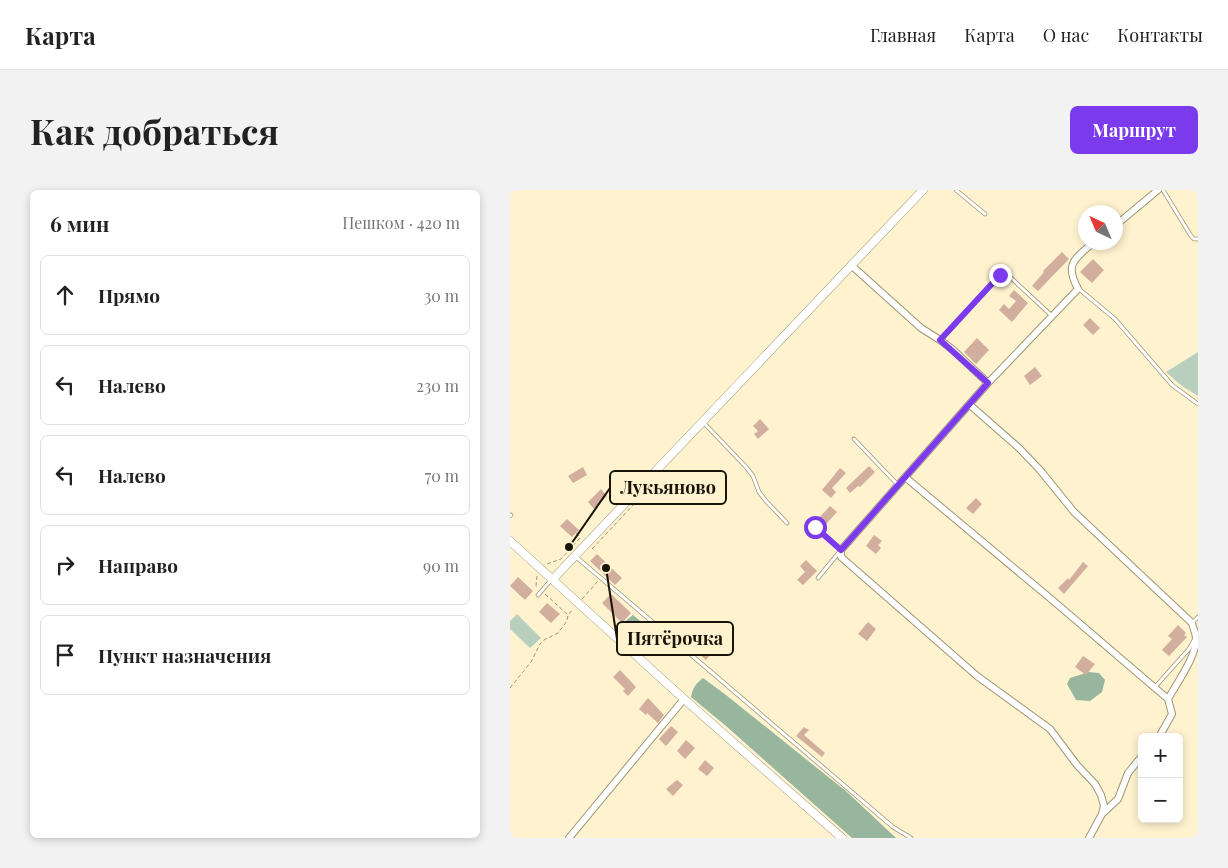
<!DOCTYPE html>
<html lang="ru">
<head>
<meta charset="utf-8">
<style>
	body { margin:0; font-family:"Playfair Display",serif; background:#f2f2f2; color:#222 }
	.controls { position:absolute; right:15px; bottom:15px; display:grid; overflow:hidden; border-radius:8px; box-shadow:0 2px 8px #0003 }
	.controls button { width:45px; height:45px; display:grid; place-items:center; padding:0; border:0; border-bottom:1px solid #e0e0e0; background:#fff; color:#222; font:25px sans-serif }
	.compass { position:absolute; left:568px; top:15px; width:45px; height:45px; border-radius:50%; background:#fff; box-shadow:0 2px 8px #0003; rotate:316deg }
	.stop { position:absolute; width:15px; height:15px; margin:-11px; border:4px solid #7c3aed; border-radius:50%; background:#fff }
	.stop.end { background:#7c3aed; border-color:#fff; box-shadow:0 1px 5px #0008 }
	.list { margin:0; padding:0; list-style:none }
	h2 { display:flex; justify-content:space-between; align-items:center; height:65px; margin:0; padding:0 20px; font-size:21px }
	h2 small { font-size:16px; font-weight:400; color:#767676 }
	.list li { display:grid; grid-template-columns:32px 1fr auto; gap:15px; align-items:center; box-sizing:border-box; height:80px; margin:0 10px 10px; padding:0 10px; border:1px solid #e0e0e0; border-radius:8px }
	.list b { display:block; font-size:19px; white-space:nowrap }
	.list em { font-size:16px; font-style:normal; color:#767676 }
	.icon { flex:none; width:28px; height:28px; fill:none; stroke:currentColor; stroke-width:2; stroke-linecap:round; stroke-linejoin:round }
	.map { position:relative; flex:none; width:688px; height:648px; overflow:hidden; border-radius:8px }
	header { display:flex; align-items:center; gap:30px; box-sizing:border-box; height:70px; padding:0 25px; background:#fff; border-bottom:1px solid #e0e0e0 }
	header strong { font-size:24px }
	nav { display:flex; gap:28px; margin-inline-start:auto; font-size:18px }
	.intro { display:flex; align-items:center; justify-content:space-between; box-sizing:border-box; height:120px; padding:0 30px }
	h1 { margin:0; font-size:35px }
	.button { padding:12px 22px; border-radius:8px; background:#7c3aed; color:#fff; font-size:18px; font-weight:700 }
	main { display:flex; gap:30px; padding:0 30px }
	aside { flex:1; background:#fff; border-radius:8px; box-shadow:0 2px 8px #0003 }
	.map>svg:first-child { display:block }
	.green { fill:#b9cfbe }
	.forest { fill:#98b69e }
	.building { fill:#d2ae9e }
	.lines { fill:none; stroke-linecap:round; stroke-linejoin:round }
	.service-casing { stroke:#a09574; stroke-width:4.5 }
	.minor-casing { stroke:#a09574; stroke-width:8 }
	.tertiary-casing { stroke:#a09574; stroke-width:9 }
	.path { stroke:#a0977d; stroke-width:1; stroke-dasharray:4 2.5; stroke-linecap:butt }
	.service { stroke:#fff; stroke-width:3 }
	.minor { stroke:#fff; stroke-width:6 }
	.tertiary { stroke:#fff; stroke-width:8 }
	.route { stroke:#7c3aed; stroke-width:6 }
	.leader { fill:none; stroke:#181407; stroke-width:2 }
	.callout-dot { fill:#181407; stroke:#fef2cf; stroke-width:2 }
	.callout { fill:#fef2cf; stroke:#181407; stroke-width:2 }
	.callout-label { font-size:18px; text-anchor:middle; font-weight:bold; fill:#181407 }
</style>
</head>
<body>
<header>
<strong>Карта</strong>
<nav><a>Главная</a><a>Карта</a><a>О нас</a><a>Контакты</a></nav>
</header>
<div class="intro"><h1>Как добраться</h1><a class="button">Маршрут</a></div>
<main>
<aside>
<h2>6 мин<small>Пешком · 420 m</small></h2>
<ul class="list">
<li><svg class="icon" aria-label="ahead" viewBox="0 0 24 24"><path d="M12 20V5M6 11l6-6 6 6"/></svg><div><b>Прямо</b></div><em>30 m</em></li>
<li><svg class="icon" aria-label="left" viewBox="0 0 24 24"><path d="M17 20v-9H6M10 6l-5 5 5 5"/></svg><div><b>Налево</b></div><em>230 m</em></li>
<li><svg class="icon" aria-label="left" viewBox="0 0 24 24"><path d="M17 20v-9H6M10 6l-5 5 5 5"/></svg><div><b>Налево</b></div><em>70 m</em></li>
<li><svg class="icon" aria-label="right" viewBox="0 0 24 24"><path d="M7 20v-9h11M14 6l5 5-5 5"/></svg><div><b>Направо</b></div><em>90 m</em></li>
<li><svg class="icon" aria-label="arrive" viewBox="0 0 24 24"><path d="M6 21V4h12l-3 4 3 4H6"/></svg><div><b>Пункт назначения</b></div></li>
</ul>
</aside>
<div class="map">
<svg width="688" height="648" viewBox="0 0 688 648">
	<rect width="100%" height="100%" fill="#fef2cf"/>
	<path class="green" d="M688,162V206L672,196L656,182Z
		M7,424L31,448L20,458L0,439V431Z"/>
	<path class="forest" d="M123,425L145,443L151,450L148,457L142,460C132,455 116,445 113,433Z
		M579,482L589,483L595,490L592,502L580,511L566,510L557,494L560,488Z
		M193,488L216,505L337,602L386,648H342L216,536L181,507C183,498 185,494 193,488Z"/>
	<path class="building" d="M552,62L559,69L528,101L522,96L534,82L533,81Z
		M583,69L594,80L582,93L570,82Z
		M504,100L518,113L502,132L489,120L494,114L499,119L506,111L499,106Z
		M580,128L590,138L583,145L573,135Z
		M467,148L479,160L466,174L454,162Z
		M525,177L532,186L520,195L514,186Z
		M250,229L259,239L248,249L244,244L248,241L243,236Z
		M359,276L365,282L350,297L348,296L340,303L336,298Z
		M73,277L77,285L63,293L58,286Z
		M330,278L336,283L322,298L326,302L321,308L312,300Z
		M91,299L97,306L84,319L78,312Z
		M466,308L472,314L463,324L456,318Z
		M320,316L327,322L316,334L309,328Z
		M57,329L69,340L62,347L50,336Z
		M364,345L372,351L368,355L371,358L366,364L356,356Z
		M87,364L112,388L105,395L80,371Z
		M296,370L307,381L293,395L287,390L295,382L290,376Z
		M573,372L578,376L554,404L548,398L558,388L559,390Z
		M8,387L23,401L15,410L0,396Z
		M101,404L121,423L112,433L92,413Z
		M37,413L50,424L41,433L29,422Z
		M358,432L366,439L357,451L348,444Z
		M668,435L676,443L674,445L677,447L659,466L652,460L662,449L658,446Z
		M179,447L200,465L196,470L175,452Z
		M573,466L585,474L576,485L565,477Z
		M110,480L126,497L118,506L113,501L115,499L103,487Z
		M138,508L154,525L148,533L137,523L136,525L129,519Z
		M161,536L168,542L156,556L149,549Z
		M294,537L299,540L294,545L315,563L312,567L286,546Z
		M176,550L185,558L175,569L167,561Z
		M195,570L204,578L197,586L188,579Z
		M167,590L173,595L163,606L156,599Z"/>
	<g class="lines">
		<defs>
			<path id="service" d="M446,0L475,24
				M653,0L681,46L684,49H688
				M569,99L605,129L662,195L688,214
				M431,150L490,85H498L542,126
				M194,233L236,277L243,286L249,302L256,311L277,333
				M344,249L388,295
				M0,326L1,325
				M305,337L331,360L308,388
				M65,366L383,637L401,648
				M28,405L42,389
				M682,433L688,427
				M645,497L679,459L684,450"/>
			<path id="minor" d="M606,35L648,0
				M341,75L411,138L430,150L442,159L478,193
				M460,215L509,258L530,280L564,322L682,433C683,438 686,443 686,449C686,467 667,493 658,509L662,524L649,547
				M395,287L547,414L658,509
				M592,624L608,609L618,583L632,566
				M59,648L174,509
				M579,648L592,624L594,616L591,605L585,594L567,575L540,539L467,486L331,367V360L478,193L568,99C554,73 565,69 584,52"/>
			<path id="tertiary" d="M0,351L174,509L332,648
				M43,389L413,0"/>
		</defs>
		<use href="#service" class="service-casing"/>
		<use href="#minor" class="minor-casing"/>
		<use href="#tertiary" class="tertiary-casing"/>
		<path class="path" d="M66,343L70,347
			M82,359L127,311
			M37,374L51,369L70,348L72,349
			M27,386L26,396L28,398
			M35,404L58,425
			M72,409L88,391
			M0,498L21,472L30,454L34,450L48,443L57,431L58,425L63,419"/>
		<use href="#service" class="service"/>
		<use href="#minor" class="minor"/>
		<use href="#tertiary" class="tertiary"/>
	</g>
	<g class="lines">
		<path class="route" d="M305,337L331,360L478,193L430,150L490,85"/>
	</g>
	<path class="leader" d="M59 357L100 298M96 378L107 449"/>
	<g class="callout-dot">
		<circle cx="59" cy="357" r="5"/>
		<circle cx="96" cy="378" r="5"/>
	</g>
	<g class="callout">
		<rect x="100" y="281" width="116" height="33" rx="5"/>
		<rect x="107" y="432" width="116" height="33" rx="5"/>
	</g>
	<g class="callout-label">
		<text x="158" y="304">Лукьяново</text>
		<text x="165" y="455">Пятёрочка</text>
	</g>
</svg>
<div class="controls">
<button>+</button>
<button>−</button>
</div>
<svg class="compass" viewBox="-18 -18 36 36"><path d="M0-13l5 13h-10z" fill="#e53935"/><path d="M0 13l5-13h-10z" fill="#767676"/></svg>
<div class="stop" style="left:305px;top:337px"></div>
<div class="stop end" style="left:490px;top:85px"></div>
</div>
</main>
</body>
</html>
